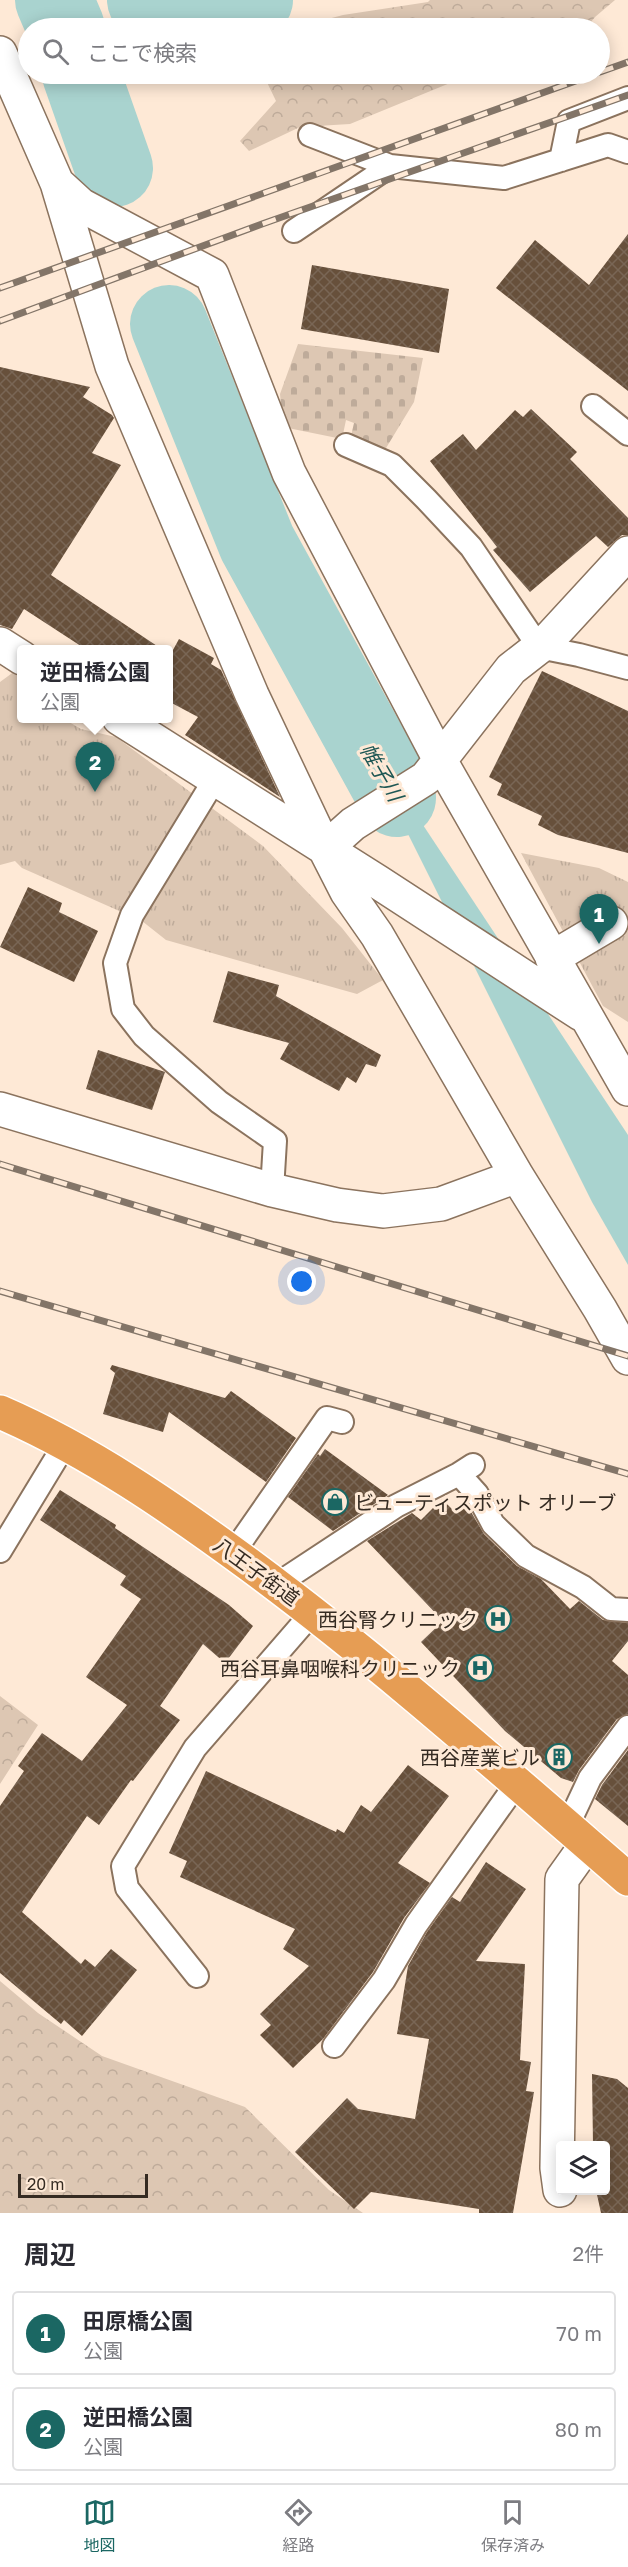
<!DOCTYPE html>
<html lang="ja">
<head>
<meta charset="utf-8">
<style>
	body { margin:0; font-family:"Golos Text","Noto Sans JP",sans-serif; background:#f2f2f3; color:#2b2b33 }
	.controls { position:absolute; right:18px; bottom:18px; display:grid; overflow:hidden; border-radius:6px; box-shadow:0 3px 15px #0003 }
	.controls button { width:54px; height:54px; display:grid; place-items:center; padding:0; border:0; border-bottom:2px solid #e1e1e2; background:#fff; color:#2b2b33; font:30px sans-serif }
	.scale { position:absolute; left:18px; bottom:15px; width:130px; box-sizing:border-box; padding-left:6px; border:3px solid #352b22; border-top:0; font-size:16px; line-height:21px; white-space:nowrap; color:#352b22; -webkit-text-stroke:4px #fee9d6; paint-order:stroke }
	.you { position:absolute; left:302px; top:1282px; width:21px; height:21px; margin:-15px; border:4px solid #fff; border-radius:50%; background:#1a73e8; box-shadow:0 0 0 9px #1a73e833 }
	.badge { display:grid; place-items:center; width:39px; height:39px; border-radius:50%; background:#1b6763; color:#fff; font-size:20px; font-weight:700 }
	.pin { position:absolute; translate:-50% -50px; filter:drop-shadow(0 2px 3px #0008) }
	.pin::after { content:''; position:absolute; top:32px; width:21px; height:18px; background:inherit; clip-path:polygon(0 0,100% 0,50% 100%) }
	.popup { position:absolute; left:17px; top:645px; width:156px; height:78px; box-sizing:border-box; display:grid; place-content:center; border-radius:6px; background:#fff; filter:drop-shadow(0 2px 4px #0005); font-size:20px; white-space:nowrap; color:#7c7c81 }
	.popup b { font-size:22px; color:#2b2b33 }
	.popup::after { content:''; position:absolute; left:50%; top:100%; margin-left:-12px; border:12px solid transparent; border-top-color:#fff }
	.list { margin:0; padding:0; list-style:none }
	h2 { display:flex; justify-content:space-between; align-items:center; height:78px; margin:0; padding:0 24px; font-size:26px }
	h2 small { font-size:20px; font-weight:400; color:#7c7c81 }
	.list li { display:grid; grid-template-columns:39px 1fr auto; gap:18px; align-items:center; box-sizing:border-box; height:84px; margin:0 12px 12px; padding:0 12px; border:2px solid #e1e1e2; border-radius:6px }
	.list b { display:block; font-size:22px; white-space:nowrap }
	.list p { margin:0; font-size:20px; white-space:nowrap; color:#7c7c81 }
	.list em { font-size:20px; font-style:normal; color:#7c7c81 }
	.icon { flex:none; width:33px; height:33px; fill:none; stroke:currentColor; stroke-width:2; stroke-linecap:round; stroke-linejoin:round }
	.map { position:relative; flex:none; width:628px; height:2213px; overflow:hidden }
	.search { position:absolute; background:#fff; box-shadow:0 3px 15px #0003; left:18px; right:18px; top:18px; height:66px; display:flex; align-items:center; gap:15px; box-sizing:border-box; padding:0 21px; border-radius:33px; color:#7c7c81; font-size:22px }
	.sheet { height:270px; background:#fff }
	nav { display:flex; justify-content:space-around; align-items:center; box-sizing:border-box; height:84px; border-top:2px solid #e1e1e2; background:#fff; font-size:16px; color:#7c7c81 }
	nav a { display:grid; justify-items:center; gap:3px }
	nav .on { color:#1b6763 }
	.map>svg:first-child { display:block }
	.forest { fill:url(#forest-crowns) }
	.cemetery { fill:url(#cemetery-stones) }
	.park { fill:url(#park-tufts) }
	.water { fill:#a9d3cf }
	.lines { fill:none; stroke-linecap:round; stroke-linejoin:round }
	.river { stroke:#a9d3cf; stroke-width:78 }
	.building { fill:url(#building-cross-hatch) }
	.lane-casing { stroke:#8b735e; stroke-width:26 }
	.street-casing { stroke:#8b735e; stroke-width:36 }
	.highway-casing { stroke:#fff; stroke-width:36 }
	.lane { stroke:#fff; stroke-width:22 }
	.street { stroke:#fff; stroke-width:33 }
	.highway { stroke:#e69d54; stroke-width:33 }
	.rail-casing { stroke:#837568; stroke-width:7 }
	.rail { stroke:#fee9d6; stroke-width:4.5; stroke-dasharray:14; stroke-linecap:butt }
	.labels { text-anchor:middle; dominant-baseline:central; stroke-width:6; stroke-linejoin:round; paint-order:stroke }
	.poi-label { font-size:20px; fill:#352b22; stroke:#fee9d6; text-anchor:end }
	.street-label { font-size:20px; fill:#352b22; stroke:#fee9d6 }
	.water-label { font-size:21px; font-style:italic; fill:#1e5754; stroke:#fee9d6 }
</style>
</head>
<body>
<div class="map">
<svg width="628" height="2213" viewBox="0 0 628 2213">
	<defs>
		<pattern id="forest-crowns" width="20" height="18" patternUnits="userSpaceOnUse" patternTransform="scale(1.5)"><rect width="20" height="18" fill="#ddc7b3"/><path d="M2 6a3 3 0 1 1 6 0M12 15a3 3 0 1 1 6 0" fill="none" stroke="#beab9a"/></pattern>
		<pattern id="cemetery-stones" width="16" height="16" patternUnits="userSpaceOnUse" patternTransform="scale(1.5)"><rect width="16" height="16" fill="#ddc7b3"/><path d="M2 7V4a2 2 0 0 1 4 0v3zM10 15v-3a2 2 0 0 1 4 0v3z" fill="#beab9a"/></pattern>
		<pattern id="park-tufts" width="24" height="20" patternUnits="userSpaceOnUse" patternTransform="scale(1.5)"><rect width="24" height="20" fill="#ddc7b3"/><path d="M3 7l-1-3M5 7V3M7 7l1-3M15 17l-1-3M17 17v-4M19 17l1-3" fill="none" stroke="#beab9a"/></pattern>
		<pattern id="building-cross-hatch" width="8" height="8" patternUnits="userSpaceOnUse" patternTransform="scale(1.5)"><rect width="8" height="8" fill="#67503b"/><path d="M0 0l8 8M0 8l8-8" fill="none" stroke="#796655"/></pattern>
	</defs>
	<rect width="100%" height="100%" fill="#fee9d6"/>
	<path class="forest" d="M108,0H268L257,9L220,28H162L140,22Z
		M430,0H615L595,17L586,28H294L343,15L428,2Z
		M263,74H472L350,124L300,127L249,151L240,141L276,101Z
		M0,1696L38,1725L0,1784Z
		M0,1981L38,2013L102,2056L245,2107L329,2190L363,2213H0Z"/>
	<path class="cemetery" d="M298,344L423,358L414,402L383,453L351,436L354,423L346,420L342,439L283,427L280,394Z"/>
	<path class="park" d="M15,671L21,677L22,718L64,719L81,729L116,737L263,846L342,928L383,980L357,994L166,940L142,921L22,868L15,861L0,865V682Z
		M521,853L599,868L628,882V1022L603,1006Z"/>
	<path class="water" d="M343,704L628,1135V1265L592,1202Z"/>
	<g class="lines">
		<path class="river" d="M54,0L66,28
			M146,0C188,14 213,27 254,0
			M81,74L114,168
			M169,324L257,543L397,798"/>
	</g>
	<path class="building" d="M628,234V391L496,288L535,240L589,285Z
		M312,265L449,289L439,353L301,329Z
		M0,367L90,387L83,397L112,415L114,418L92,453L121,465L51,575L163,650H87L24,609L12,629L0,625Z
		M531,409L577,452L570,459L628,518V535H622L608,547L596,536L530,592L493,550L497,547L430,461L463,434L476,450L515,410L523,417Z
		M179,639L214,658L211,664L221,670L280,797L185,735L198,717L168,701V659Z
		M542,671L628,711V853L558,835L538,825L542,816L497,795L502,784L489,777Z
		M28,887L62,903L59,912L98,931L74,982L0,947Z
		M228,971L279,985L276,996L381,1055L376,1067L366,1064L356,1083L347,1077L339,1091L280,1059L289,1043L213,1022Z
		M98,1050L165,1072L152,1110L86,1089Z
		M112,1365L225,1398L231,1391L296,1438L266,1482L169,1412L163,1432L103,1414L115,1373L110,1369Z
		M325,1449L388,1495L333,1531L288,1497L318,1454L320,1456Z
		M60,1490L116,1525L115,1528L229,1605L253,1626L225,1663L203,1644L160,1706L180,1720L133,1781L131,1780L99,1825L87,1816L22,1912L81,1964L85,1959L95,1967L111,1949L137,1970L82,2036L64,2020L61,2024L0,1973V1806L24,1771L18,1766L42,1733L82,1761L127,1705L86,1677L141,1599L120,1585L126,1576L40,1520Z
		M442,1499L453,1510L464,1500L484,1534L517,1566L541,1579L570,1609L579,1601L603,1620L628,1623V1641L612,1661L628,1675V1714L617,1719L579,1770L573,1782L561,1778L505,1731L421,1642L443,1621L367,1541L412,1513L421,1520Z
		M628,1750V1826L595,1799L602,1785Z
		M408,1765L449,1796L398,1863L430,1883L404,1918L373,1972L323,2039L293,2068L260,2035L271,2025L260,2014L309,1966L283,1949L295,1929L180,1877L187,1861L169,1853L206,1771L336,1832L337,1829L344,1833L361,1805L371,1812Z
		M486,1862L526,1889L476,1961L525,1964L520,2060L531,2062L526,2091L534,2092L513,2213H479V2209L371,2192L354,2209L295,2152L347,2098L358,2109L415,2119L429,2039L397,2034L408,1966L427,1932L452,1897L460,1902Z
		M592,2074L617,2079L628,2088V2213H601L596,2190H606V2145H593Z"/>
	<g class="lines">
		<defs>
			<path id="lane" d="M310,135L390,166
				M561,160L569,121L628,98
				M294,231L390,166L504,178L608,145L628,152
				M593,406L628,434
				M346,445L392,465L426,499L471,547L539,647L579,655L628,668
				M215,779L132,915L115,963L123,1009L144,1036L219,1102L275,1141L272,1190
				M459,1474L477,1494L493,1524L526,1556L583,1587L611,1609L628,1610
				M0,1551L65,1444
				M233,1553L327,1418L342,1422
				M276,1585L396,1506L459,1474L473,1465
				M567,1827L590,1778L628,1727
				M197,1976L127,1888L123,1866L195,1748L313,1612
				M334,2046L384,1980L416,1925L517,1783"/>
			<path id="street" d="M0,53L57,183L112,366L252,695L325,849L347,892L377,935L517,1176L600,1309L628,1358
				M57,183L81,205L212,275L289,473L441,762L628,1089
				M0,644L22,658
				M119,718L378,882L581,1014
				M325,849L353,824L426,778L511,669L547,641L628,553
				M552,958L611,923
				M0,1109L272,1190L337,1205L383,1211L441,1204L517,1176
				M560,2190L557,2168L562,1879L587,1844"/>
			<path id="highway" d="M0,1412C90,1451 172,1508 251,1566C382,1663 504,1772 628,1879"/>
		</defs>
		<use href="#lane" class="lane-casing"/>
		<use href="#street" class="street-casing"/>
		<use href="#highway" class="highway-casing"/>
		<use href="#lane" class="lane"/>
		<use href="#street" class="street"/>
		<use href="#highway" class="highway"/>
		<defs>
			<path id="rail" d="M600,72L628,62
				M0,288L595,74
				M0,321L262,224L628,95
				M0,1164L628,1356
				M0,1291L628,1474"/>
		</defs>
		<use href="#rail" class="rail-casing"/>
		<use href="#rail" class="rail"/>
	</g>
	<defs>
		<symbol id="shop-ring" viewBox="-11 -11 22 22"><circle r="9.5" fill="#fee9d6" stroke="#1b6763" stroke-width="1.5"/><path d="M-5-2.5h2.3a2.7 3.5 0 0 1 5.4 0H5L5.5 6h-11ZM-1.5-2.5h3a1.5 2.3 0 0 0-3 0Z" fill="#1b6763"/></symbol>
		<symbol id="hospital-ring" viewBox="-11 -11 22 22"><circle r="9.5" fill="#fee9d6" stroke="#1b6763" stroke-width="1.5"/><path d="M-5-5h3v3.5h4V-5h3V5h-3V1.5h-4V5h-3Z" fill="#1b6763"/></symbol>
		<symbol id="building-ring" viewBox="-11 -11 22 22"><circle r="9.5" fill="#fee9d6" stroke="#1b6763" stroke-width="1.5"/><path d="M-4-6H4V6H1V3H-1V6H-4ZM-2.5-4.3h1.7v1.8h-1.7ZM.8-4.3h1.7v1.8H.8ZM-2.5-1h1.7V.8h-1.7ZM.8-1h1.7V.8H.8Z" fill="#1b6763"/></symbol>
	</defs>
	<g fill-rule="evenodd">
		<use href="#shop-ring" x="320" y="1487" width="30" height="30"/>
		<use href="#hospital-ring" x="483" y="1604" width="30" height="30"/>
		<use href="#hospital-ring" x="465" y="1653" width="30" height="30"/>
		<use href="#building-ring" x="544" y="1742" width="30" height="30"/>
	</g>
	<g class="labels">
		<g class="poi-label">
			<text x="354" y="1502" text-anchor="start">ビューティスポット オリーブ</text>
			<text x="478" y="1619">西谷腎クリニック</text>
			<text x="460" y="1668">西谷耳鼻咽喉科クリニック</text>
			<text x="540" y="1757">西谷産業ビル</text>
		</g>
		<g class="street-label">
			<text transform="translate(257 1571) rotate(36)">八王子街道</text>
		</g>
		<g class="water-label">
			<text transform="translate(382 772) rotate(60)">帷子川</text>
		</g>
	</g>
</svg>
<div class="controls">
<button><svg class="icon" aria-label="layers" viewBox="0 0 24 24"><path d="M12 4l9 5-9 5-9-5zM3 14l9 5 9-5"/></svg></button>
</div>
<div class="scale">20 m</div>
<div class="you"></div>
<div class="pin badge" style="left:599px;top:944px">1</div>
<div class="pin badge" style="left:95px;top:792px">2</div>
<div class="popup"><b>逆田橋公園</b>公園</div>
<div class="search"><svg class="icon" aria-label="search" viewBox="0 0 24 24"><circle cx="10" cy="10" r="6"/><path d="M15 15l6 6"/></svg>ここで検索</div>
</div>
<section class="sheet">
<h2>周辺<small>2件</small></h2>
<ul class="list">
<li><span class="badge">1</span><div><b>田原橋公園</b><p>公園</p></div><em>70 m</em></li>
<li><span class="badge">2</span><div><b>逆田橋公園</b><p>公園</p></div><em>80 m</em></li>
</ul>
</section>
<nav>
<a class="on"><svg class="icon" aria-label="map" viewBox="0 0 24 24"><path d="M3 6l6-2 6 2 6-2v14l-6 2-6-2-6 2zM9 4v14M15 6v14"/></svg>地図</a>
<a><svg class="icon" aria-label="directions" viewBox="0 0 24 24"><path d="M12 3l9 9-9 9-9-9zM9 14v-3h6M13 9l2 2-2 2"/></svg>経路</a>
<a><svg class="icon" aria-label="saved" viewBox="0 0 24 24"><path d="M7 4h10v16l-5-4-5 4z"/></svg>保存済み</a>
</nav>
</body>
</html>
